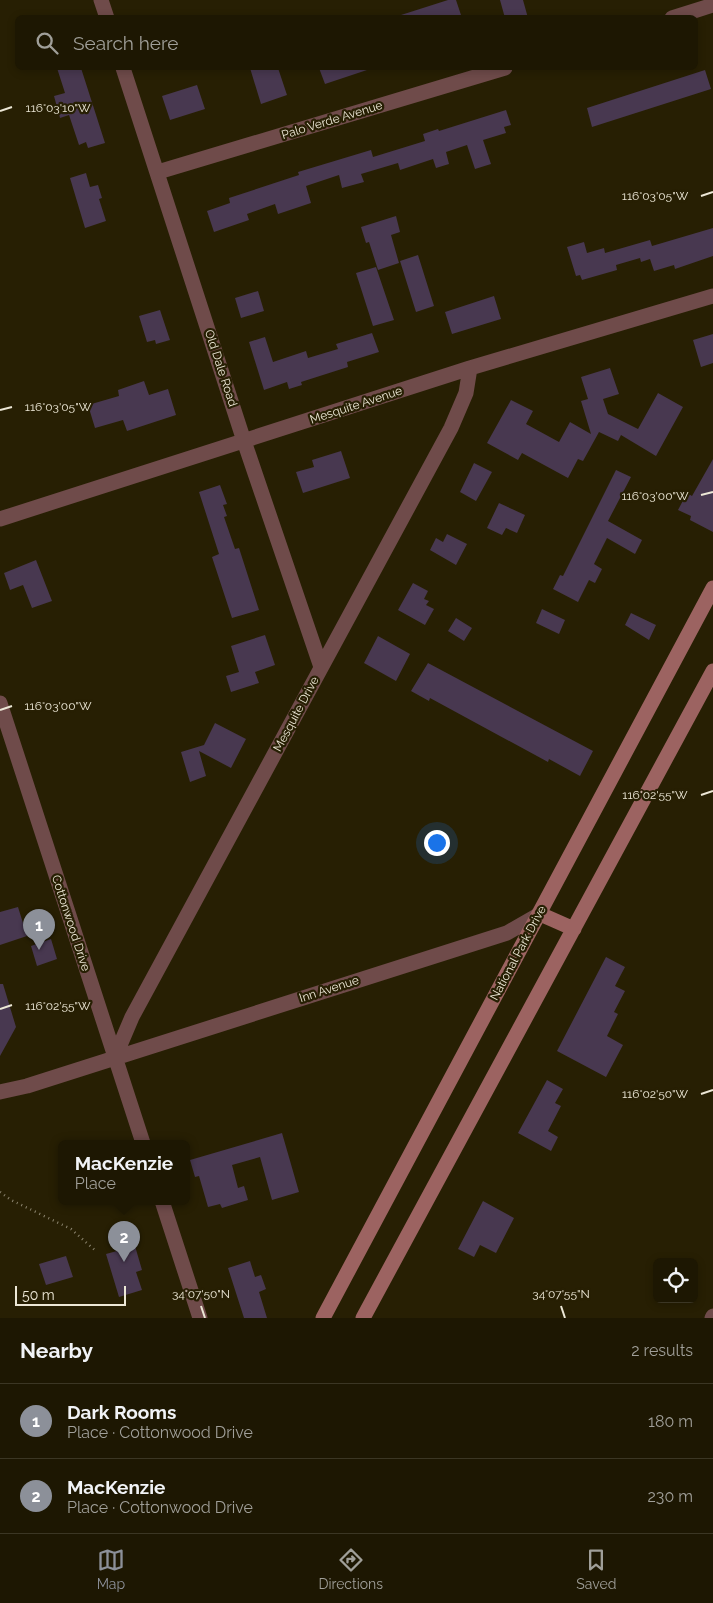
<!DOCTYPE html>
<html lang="en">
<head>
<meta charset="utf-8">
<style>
	body { margin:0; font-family:Raleway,sans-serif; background:#2a2411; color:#f1f3f6 }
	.controls { position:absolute; right:15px; bottom:15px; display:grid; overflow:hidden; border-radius:8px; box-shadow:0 2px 8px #0003 }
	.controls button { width:45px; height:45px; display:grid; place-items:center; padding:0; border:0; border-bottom:1px solid #3b3624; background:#1d1702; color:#f1f3f6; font:25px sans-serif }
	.scale { position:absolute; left:15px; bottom:12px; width:111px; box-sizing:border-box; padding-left:5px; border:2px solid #ece7d6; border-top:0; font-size:14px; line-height:18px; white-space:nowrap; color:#ece7d6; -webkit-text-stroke:4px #271f03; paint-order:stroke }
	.you { position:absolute; left:436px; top:842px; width:18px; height:18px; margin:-12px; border:4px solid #fff; border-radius:50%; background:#1a73e8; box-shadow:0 0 0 8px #1a73e833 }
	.badge { display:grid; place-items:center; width:32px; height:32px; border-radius:50%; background:#8c9099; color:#fff; font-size:16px; font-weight:700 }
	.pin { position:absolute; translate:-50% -41px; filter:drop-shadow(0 1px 2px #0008) }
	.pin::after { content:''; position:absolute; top:26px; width:18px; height:15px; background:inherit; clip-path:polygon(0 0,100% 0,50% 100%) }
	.popup { position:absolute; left:58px; top:1140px; width:132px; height:65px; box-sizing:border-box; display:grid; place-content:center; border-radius:8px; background:#1d1702; filter:drop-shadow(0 1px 4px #0005); font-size:16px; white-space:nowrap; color:#a09f99 }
	.popup b { font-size:19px; color:#f1f3f6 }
	.popup::after { content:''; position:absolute; left:50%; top:100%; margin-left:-10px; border:10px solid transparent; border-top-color:#1d1702 }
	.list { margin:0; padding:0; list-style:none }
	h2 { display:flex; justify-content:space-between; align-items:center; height:65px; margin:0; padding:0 20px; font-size:21px }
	h2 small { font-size:16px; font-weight:400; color:#a09f99 }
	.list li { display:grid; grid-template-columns:32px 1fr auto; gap:15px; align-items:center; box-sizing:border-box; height:75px; padding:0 20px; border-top:1px solid #3b3624 }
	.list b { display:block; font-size:19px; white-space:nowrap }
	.list p { margin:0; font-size:16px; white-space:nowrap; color:#a09f99 }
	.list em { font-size:16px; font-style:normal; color:#a09f99 }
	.icon { flex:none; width:28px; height:28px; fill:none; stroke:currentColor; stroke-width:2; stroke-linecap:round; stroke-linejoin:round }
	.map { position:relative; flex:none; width:713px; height:1318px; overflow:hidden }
	.search { position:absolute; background:#1d1702; box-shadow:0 2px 8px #0003; left:15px; right:15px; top:15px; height:55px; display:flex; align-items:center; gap:12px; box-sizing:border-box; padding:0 18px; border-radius:8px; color:#a09f99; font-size:19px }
	.sheet { height:215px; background:#1d1702 }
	nav { display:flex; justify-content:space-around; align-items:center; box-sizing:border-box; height:70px; border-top:1px solid #3b3624; background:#1d1702; font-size:14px; color:#a09f99 }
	nav a { display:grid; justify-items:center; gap:2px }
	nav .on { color:#8c9099 }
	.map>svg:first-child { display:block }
	.building { fill:#483850 }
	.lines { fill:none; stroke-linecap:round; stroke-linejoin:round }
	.path { stroke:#8c856f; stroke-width:2.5; stroke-dasharray:1 4; stroke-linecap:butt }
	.street { stroke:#6f4b4a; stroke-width:15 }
	.secondary { stroke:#9c6361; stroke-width:15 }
	.ticks { fill:none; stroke:#ece7d6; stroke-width:2 }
	.labels { text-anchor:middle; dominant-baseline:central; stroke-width:4.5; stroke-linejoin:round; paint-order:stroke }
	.street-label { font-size:12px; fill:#ece7d6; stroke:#271f03 }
	.ticks-label { font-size:12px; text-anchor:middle; fill:#ece7d6; stroke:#271f03; stroke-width:4.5; stroke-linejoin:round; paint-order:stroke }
</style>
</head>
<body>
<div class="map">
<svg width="713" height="1318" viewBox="0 0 713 1318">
	<rect width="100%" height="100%" fill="#271f03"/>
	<path class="building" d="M448,0H456L462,18H401V15Z
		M500,0H523L528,18H505Z
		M57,68H81L105,143L88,148L86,142L79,145L69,115L60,118L54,96L65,93Z
		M250,68H278L287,95L261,104Z
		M319,68H366L367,70L325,84Z
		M705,70L711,89L592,127L587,108Z
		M197,85L205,109L170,120L162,96Z
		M506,110L511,125L504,127L506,133L483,140L491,164L475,169L467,145L446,152L449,164L436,168L433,159L400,170L398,163L361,174L364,182L342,188L339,175L306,186L311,203L278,214L275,204L247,214L249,220L214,232L207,211L230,203L229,198L299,175L298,172L371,150L373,157L425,141L423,134L438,129L439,131Z
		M86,173L90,187L98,185L102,198L99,199L106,221L85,228L70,178Z
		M396,216L400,232L391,235L399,263L378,270L369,242L366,243L361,227Z
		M713,228V256L675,269L674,265L654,271L650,259L641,262L640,258L616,265L617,270L582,280L580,275L576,276L567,247L584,242L587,253L604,248L605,253L650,240L652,246Z
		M418,255L434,306L416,312L400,261Z
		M376,267L394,320L373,326L356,273Z
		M258,291L264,311L241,318L235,298Z
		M494,296L501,319L452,334L445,312Z
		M160,310L170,340L156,344L155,340L147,342L139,316Z
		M372,333L379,352L347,362L348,367L301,382L302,385L289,389L287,382L264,390L249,342L265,337L273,362L306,351L308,358L338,349L336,344Z
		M713,334V363L701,367L693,340Z
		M610,368L619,394L603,399L608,414L638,429L658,393L683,407L656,456L621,435L618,441L599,432L583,461L578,459L568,478L522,453L518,460L487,443L511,400L533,411L526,424L559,442L570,422L591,434L581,401L588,399L581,377Z
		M144,381L149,395L168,389L176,415L127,431L123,420L95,428L88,405L119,396L118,390Z
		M341,451L350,478L303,493L296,472L314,467L312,460Z
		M713,459V532L690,520L691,516L678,510L687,493L692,496Z
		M474,463L492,472L476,501L460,492Z
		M616,470L631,477L608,521L642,540L635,554L607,538L594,564L602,569L595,583L589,580L578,602L553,589L560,575L563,576Z
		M220,485L227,504L223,505L227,516L224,517L235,549L239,548L259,610L232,618L212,557L219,554L199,492Z
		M499,503L525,515L517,533L506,528L502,535L487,528Z
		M447,534L467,544L456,565L430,550L436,538L443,542Z
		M36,560L52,601L32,608L23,585L10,590L4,573Z
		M413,583L428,591L424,599L429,601L426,605L434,609L425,625L398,610Z
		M542,609L565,620L559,634L536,623Z
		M631,613L656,625L649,640L625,625Z
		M456,618L472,628L464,641L448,631Z
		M265,635L275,665L255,672L259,683L231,692L226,676L239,672L231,646Z
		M378,636L410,654L396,681L364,663Z
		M428,663L593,751L580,776L549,759L548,762L430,698L429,701L411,691Z
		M215,723L246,739L231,768L199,751L206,776L190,782L181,752L204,745Z
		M18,907L27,936L0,945V912Z
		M51,939L57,959L37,966L31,946Z
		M606,957L625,967L615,986L625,991L614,1012L618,1014L607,1036L623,1045L606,1077L557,1051Z
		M0,984H3L16,1027L0,1056Z
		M547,1080L563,1089L555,1103L561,1106L548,1131L558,1137L551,1151L518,1133Z
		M282,1133L299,1192L272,1200L260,1157L232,1165L238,1188L244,1186L248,1200L222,1208L220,1204L208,1207L199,1176L195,1177L190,1160Z
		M483,1201L514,1218L496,1253L480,1245L474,1257L458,1249Z
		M135,1246L142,1270L136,1272L142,1290L119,1297L106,1254Z
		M66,1256L73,1277L46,1285L39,1264Z
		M250,1261L255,1277L261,1275L266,1289L259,1292L267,1318H244L228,1268Z"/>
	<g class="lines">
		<path class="path" d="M0,1192L11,1200L71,1229L97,1252"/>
		<path class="street" d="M101,0L107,18
			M672,18L713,5
			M123,68L244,441L321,667
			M158,172L505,68
			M0,519L470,368L713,296
			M0,703L143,1143
			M115,1057L132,1017L451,428L466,393L470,368
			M0,1092L27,1086L507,933L540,914
			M162,1201L200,1318
			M712,1318L713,1316"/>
		<path class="secondary" d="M540,914L574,929
			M323,1318L713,588
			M363,1318L713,671"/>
	</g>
	<path class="ticks" d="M0,111L12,107M701,196L713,192M0,410L12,407M701,495L713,492M0,710L12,706M701,795L713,791M0,1009L12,1005M701,1094L713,1090M201,1306L205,1318M561,1306L565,1318"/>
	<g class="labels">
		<g class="street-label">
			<text transform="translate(332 120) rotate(-17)">Palo Verde Avenue</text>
			<text transform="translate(221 368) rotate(72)">Old Dale Road</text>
			<text transform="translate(356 405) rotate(-18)">Mesquite Avenue</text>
			<text transform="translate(296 714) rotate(-62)">Mesquite Drive</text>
			<text transform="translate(71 923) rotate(72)">Cottonwood Drive</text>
			<text transform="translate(518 953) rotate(-62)">National Park Drive</text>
			<text transform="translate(329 989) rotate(-18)">Inn Avenue</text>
		</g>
	</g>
	<g class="ticks-label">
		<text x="58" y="112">116°03'10"W</text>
		<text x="655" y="200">116°03'05"W</text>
		<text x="58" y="411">116°03'05"W</text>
		<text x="655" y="500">116°03'00"W</text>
		<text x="58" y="710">116°03'00"W</text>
		<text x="655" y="799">116°02'55"W</text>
		<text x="58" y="1010">116°02'55"W</text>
		<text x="655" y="1098">116°02'50"W</text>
		<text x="201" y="1298">34°07'50"N</text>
		<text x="561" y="1298">34°07'55"N</text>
	</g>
</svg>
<div class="controls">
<button><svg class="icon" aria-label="locate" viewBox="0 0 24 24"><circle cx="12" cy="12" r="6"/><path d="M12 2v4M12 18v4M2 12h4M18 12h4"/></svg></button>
</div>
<div class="scale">50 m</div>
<div class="you"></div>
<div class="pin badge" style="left:39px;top:950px">1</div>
<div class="pin badge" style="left:124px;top:1262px">2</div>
<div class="popup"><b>MacKenzie</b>Place</div>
<div class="search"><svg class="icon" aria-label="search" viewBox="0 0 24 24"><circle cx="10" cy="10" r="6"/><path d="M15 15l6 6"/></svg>Search here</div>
</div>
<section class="sheet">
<h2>Nearby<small>2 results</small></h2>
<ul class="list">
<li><span class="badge">1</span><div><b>Dark Rooms</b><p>Place · Cottonwood Drive</p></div><em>180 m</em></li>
<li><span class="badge">2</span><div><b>MacKenzie</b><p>Place · Cottonwood Drive</p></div><em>230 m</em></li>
</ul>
</section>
<nav>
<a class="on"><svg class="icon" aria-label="map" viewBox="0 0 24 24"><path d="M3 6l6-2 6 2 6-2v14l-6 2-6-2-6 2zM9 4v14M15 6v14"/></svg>Map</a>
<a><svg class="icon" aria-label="directions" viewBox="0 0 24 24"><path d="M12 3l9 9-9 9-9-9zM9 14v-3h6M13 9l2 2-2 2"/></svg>Directions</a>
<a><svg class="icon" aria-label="saved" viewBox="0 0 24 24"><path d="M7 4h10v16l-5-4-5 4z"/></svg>Saved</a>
</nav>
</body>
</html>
